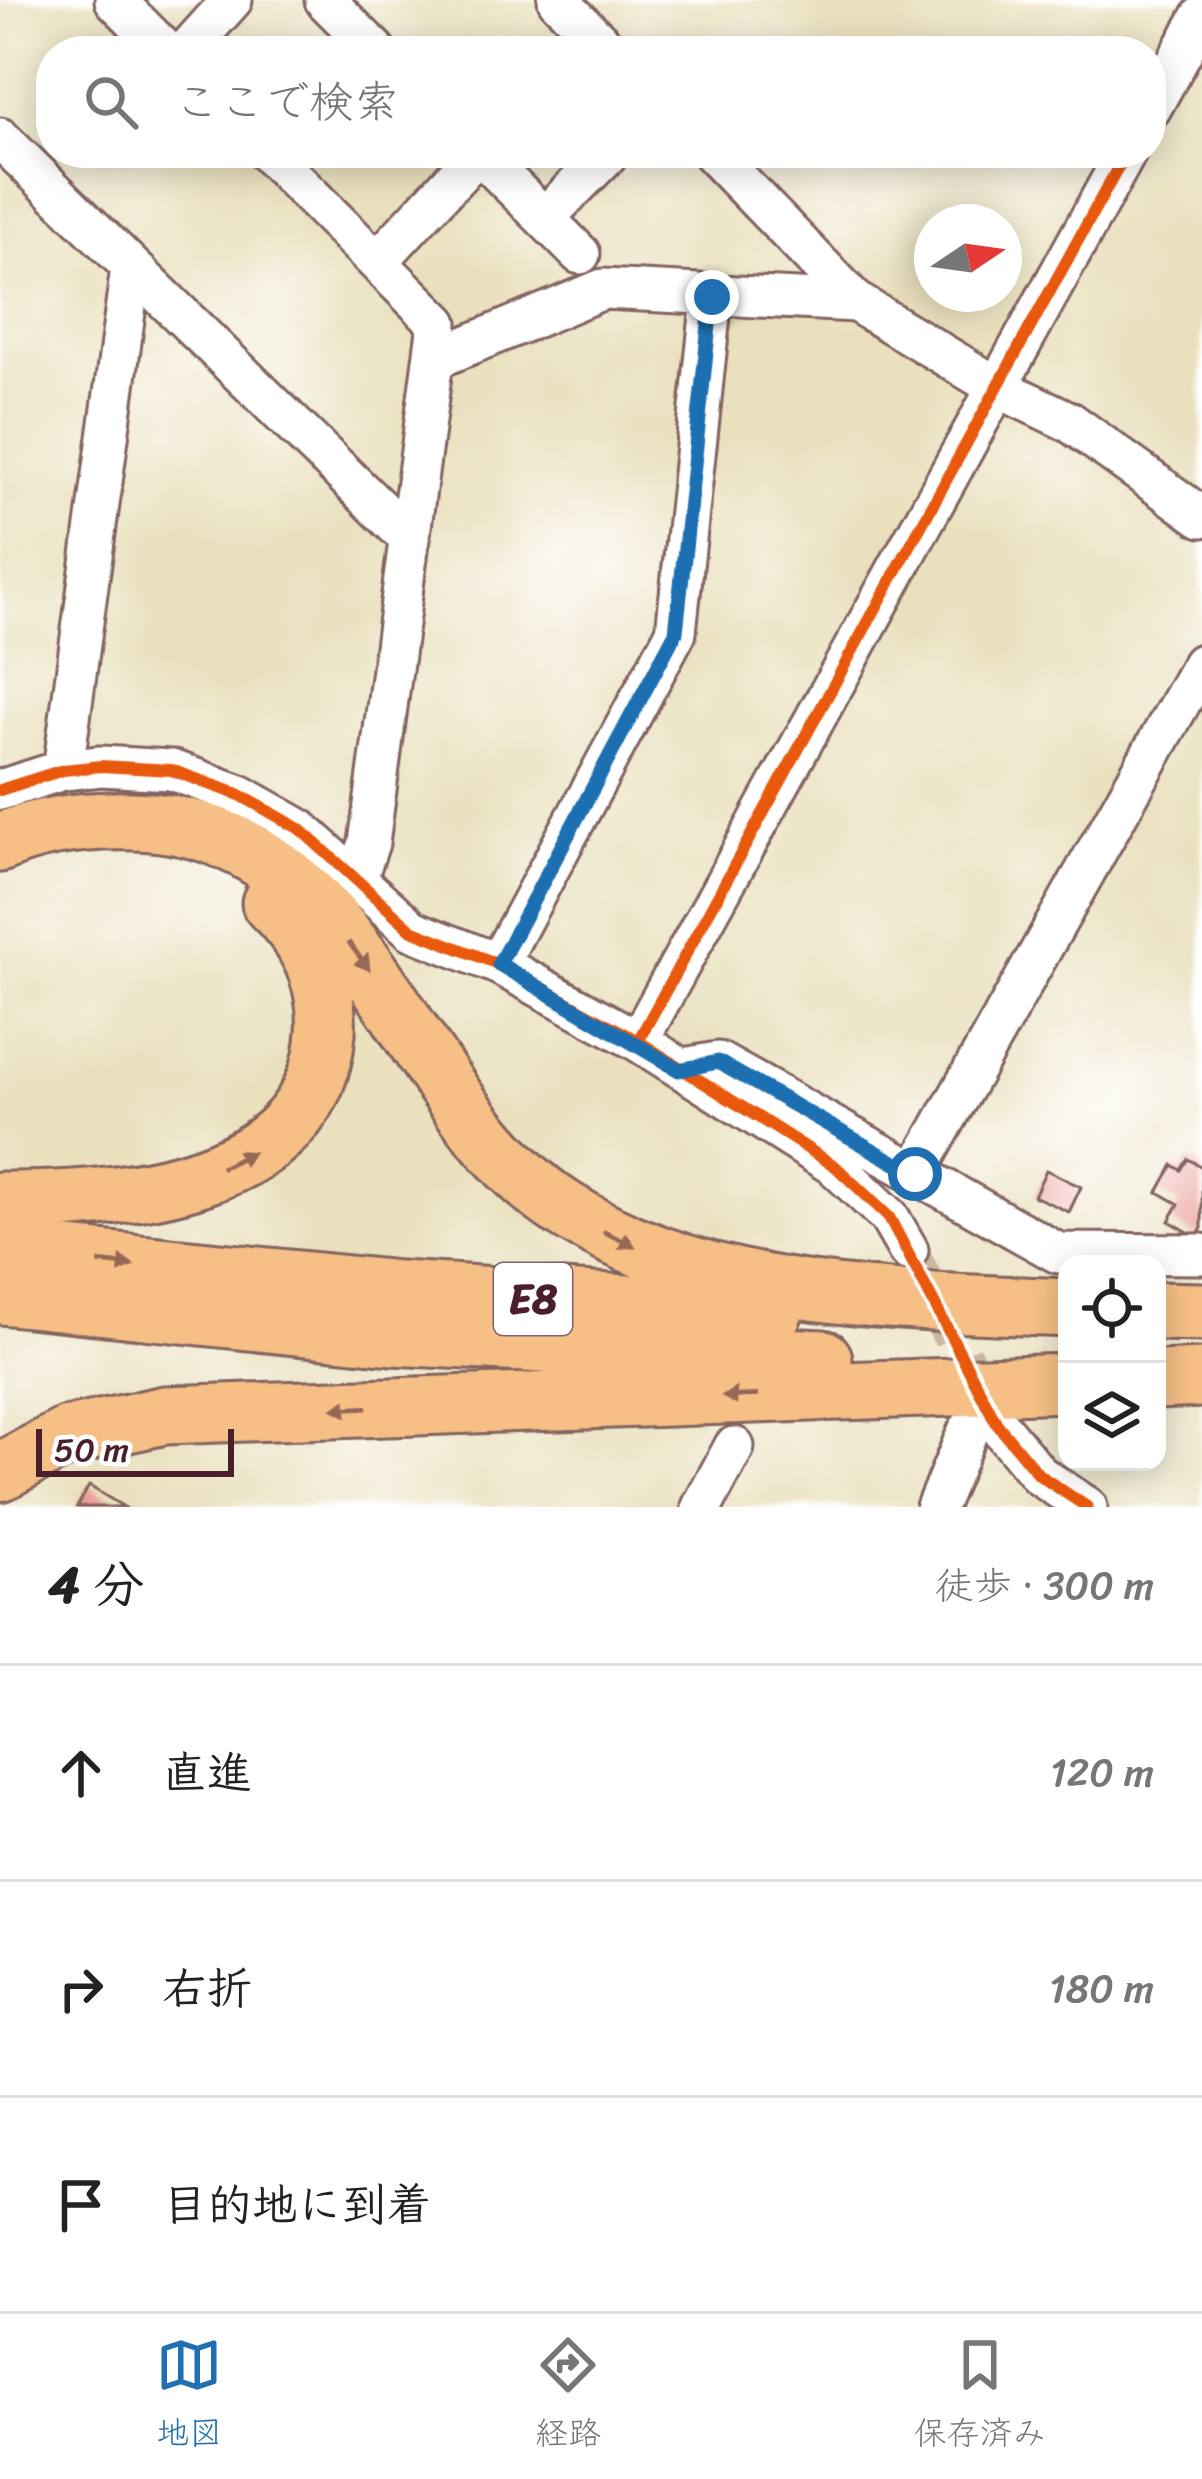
<!DOCTYPE html>
<html lang="ja">
<head>
<meta charset="utf-8">
<style>
	body { margin:0; font-family:Sriracha,"Klee One",sans-serif; background:#f2f2f2; color:#222 }
	.controls { position:absolute; right:36px; bottom:36px; display:grid; overflow:hidden; border-radius:24px; box-shadow:0 6px 30px #0003 }
	.controls button { width:108px; height:108px; display:grid; place-items:center; padding:0; border:0; border-bottom:3px solid #e0e0e0; background:#fff; color:#222; font:60px sans-serif }
	.compass { position:absolute; left:914px; top:204px; width:108px; height:108px; border-radius:50%; background:#fff; box-shadow:0 6px 30px #0003; rotate:77deg }
	.scale { position:absolute; left:36px; bottom:30px; width:198px; box-sizing:border-box; padding-left:12px; border:6px solid #4a1f2b; border-top:0; font-size:33px; line-height:42px; white-space:nowrap; color:#4a1f2b; -webkit-text-stroke:9px #fff; paint-order:stroke }
	.stop { position:absolute; width:36px; height:36px; margin:-27px; border:9px solid #1f6fb2; border-radius:50%; background:#fff }
	.stop.end { background:#1f6fb2; border-color:#fff; box-shadow:0 3px 12px #0008 }
	.list { margin:0; padding:0; list-style:none }
	h2 { display:flex; justify-content:space-between; align-items:center; height:156px; margin:0; padding:0 48px; font-size:51px }
	h2 small { font-size:39px; font-weight:400; color:#767676 }
	.list li { display:grid; grid-template-columns:78px 1fr auto; gap:36px; align-items:center; box-sizing:border-box; height:216px; padding:0 48px; border-top:3px solid #e0e0e0 }
	.list b { display:block; font-size:45px; white-space:nowrap }
	.list em { font-size:39px; font-style:normal; color:#767676 }
	.icon { flex:none; width:66px; height:66px; fill:none; stroke:currentColor; stroke-width:2; stroke-linecap:round; stroke-linejoin:round }
	.map { position:relative; flex:none; width:1202px; height:1507px; overflow:hidden }
	.search { position:absolute; background:#fff; box-shadow:0 6px 30px #0003; left:36px; right:36px; top:36px; height:132px; display:flex; align-items:center; gap:30px; box-sizing:border-box; padding:0 42px; border-radius:48px; color:#767676; font-size:45px }
	.sheet { height:804px; background:#fff }
	nav { display:flex; justify-content:space-around; align-items:center; box-sizing:border-box; height:168px; border-top:3px solid #e0e0e0; background:#fff; font-size:33px; color:#767676 }
	nav a { display:grid; justify-items:center; gap:6px }
	nav .on { color:#1f6fb2 }
	.map>svg:first-child { display:block }
	.building { fill:#eb9f99 }
	.lines { fill:none; stroke-linecap:round; stroke-linejoin:round }
	.minor-tunnel { stroke:#cab9a0; stroke-width:39; stroke-dasharray:39 20; stroke-linecap:butt }
	.minor-casing { stroke:#82635e; stroke-width:45 }
	.highway-casing { stroke:#82635e; stroke-width:63 }
	.minor { stroke:#fff; stroke-width:39 }
	.highway { stroke:#f5bf86; stroke-width:57 }
	.cycleway-casing { stroke:#fff; stroke-width:20 }
	.cycleway { stroke:#e8590c; stroke-width:12 }
	.oneway { fill:#976754 }
	.route { stroke:#1f6fb2; stroke-width:15 }
	.labels { text-anchor:middle; dominant-baseline:central; stroke-width:9; stroke-linejoin:round; paint-order:stroke }
	.shield { fill:#fff; stroke:#80626b; stroke-width:3 }
	.shield-label { font-size:42px; font-weight:bold; fill:#4a1f2b }
</style>
</head>
<body>
<div class="map">
<svg width="1202" height="1507" viewBox="0 0 1202 1507">
	<rect width="100%" height="100%" fill="#fff"/>
	<filter id="ink" filterUnits="userSpaceOnUse"><feTurbulence type="fractalNoise" baseFrequency=".00833" numOctaves="2"/><feDisplacementMap in="SourceGraphic" scale="24" xChannelSelector="R" yChannelSelector="G"/><feConvolveMatrix kernelMatrix="1 2 1 2 8 2 1 2 1" color-interpolation-filters="sRGB"/></filter>
	<filter id="wash" filterUnits="userSpaceOnUse"><feTurbulence type="fractalNoise" baseFrequency=".004" numOctaves="4" result="noise"/><feDisplacementMap in="SourceGraphic" scale="48" xChannelSelector="R" yChannelSelector="G"/><feGaussianBlur stdDeviation="2.7" result="paint"/><feColorMatrix in="noise" values="0 0 0 0 0 0 0 0 0 0 0 0 0 0 0 0 0 1.4 0 .05"/><feComposite in="paint" operator="in"/></filter>
	<g filter="url(#wash)">
		<rect width="100%" height="100%" fill="#eae0bd"/>
		<g id="blocks">
			<path class="building" d="M1188,1159L1202,1167V1228L1197,1237L1169,1221L1179,1204L1158,1192L1173,1165L1181,1170Z
				M1046,1170L1081,1187L1069,1212L1034,1196Z
				M89,1486L124,1507H77Z"/>
		</g>
	</g>
	<g filter="url(#ink)">
		<use href="#blocks" fill-opacity="0" stroke="#82635e" stroke-width="3"/>
		<g class="lines">
			<path class="minor-tunnel" d="M908,1250L987,1405"/>
			<defs>
				<path id="minor" d="M115,0L166,51
					M325,0L376,51
					M558,0L609,51
					M186,51L232,0
					M1151,108L1202,16
					M0,138L410,539
					M268,153L438,323L369,843L357,878
					M479,153L580,254
					M712,153L856,302L997,387L1070,422L1202,517
					M544,218L609,153
					M377,262L478,153
					M433,360L603,289L856,302
					M63,770L131,268
					M0,790L63,770L101,766L171,770L240,795L300,829L412,930L498,964L638,1041L835,1166L889,1217L908,1250
					M498,964L676,632L712,297
					M638,1041L1126,153
					M684,1068L718,1062L1058,1253L1202,1254
					M915,1174L1202,664
					M997,1424L1039,1475L1087,1507
					M702,1507L734,1447
					M936,1507L968,1431"/>
				<path id="highway" d="M0,843C41,824 89,820 134,821C369,828 396,1101 564,1209C710,1302 899,1300 1067,1308
					M0,1201C118,1201 315,1190 326,1033C329,982 308,938 271,903
					M0,1250L399,1290L773,1313
					M0,1295L392,1336L823,1359
					M1157,1311L1202,1312
					M1157,1380L1202,1378
					M0,1472L68,1436L165,1415L1067,1383"/>
			</defs>
			<use href="#minor" class="minor-casing"/>
			<use href="#highway" class="highway-casing"/>
			<use href="#minor" class="minor"/>
			<use href="#highway" class="highway"/>
			<defs>
				<path id="cycleway" d="M0,790L63,770L101,766L171,770L240,795L300,829L412,930L498,964L638,1041L835,1166L889,1217L997,1424L1039,1475L1087,1507
					M638,1041L1126,153"/>
			</defs>
			<use href="#cycleway" class="cycleway-casing"/>
			<use href="#cycleway" class="cycleway"/>
		</g>
		<defs><path id="oneway-solid" d="M-6-.8H1V-3.2L6.5 0L1 3.2V.8H-6Z" transform="scale(3)"/></defs>
		<g class="oneway">
			<use href="#oneway-solid" transform="translate(359 956) rotate(53)"/>
			<use href="#oneway-solid" transform="translate(237 1160) rotate(-27)"/>
			<use href="#oneway-solid" transform="translate(619 1239) rotate(25)"/>
			<use href="#oneway-solid" transform="translate(116 1264) rotate(6)"/>
			<use href="#oneway-solid" transform="translate(740 1396) rotate(178)"/>
			<use href="#oneway-solid" transform="translate(350 1408) rotate(178)"/>
		</g>
	</g>
	<g class="lines" filter="url(#ink)">
		<path class="route" d="M712,297L676,632L499,964L679,1070L718,1062L915,1174"/>
	</g>
	<g class="labels">
		<rect class="shield" x="494" y="1263" width="78" height="72" rx="9"/>
		<g class="shield-label">
			<text x="533" y="1299">E8</text>
		</g>
	</g>
</svg>
<div class="controls">
<button><svg class="icon" aria-label="locate" viewBox="0 0 24 24"><circle cx="12" cy="12" r="6"/><path d="M12 2v4M12 18v4M2 12h4M18 12h4"/></svg></button>
<button><svg class="icon" aria-label="layers" viewBox="0 0 24 24"><path d="M12 4l9 5-9 5-9-5zM3 14l9 5 9-5"/></svg></button>
</div>
<svg class="compass" viewBox="-18 -18 36 36"><path d="M0-13l5 13h-10z" fill="#e53935"/><path d="M0 13l5-13h-10z" fill="#767676"/></svg>
<div class="scale">50 m</div>
<div class="stop" style="left:915px;top:1174px"></div>
<div class="stop end" style="left:712px;top:297px"></div>
<div class="search"><svg class="icon" aria-label="search" viewBox="0 0 24 24"><circle cx="10" cy="10" r="6"/><path d="M15 15l6 6"/></svg>ここで検索</div>
</div>
<section class="sheet">
<h2>4 分<small>徒歩 · 300 m</small></h2>
<ul class="list">
<li><svg class="icon" aria-label="ahead" viewBox="0 0 24 24"><path d="M12 20V5M6 11l6-6 6 6"/></svg><div><b>直進</b></div><em>120 m</em></li>
<li><svg class="icon" aria-label="right" viewBox="0 0 24 24"><path d="M7 20v-9h11M14 6l5 5-5 5"/></svg><div><b>右折</b></div><em>180 m</em></li>
<li><svg class="icon" aria-label="arrive" viewBox="0 0 24 24"><path d="M6 21V4h12l-3 4 3 4H6"/></svg><div><b>目的地に到着</b></div></li>
</ul>
</section>
<nav>
<a class="on"><svg class="icon" aria-label="map" viewBox="0 0 24 24"><path d="M3 6l6-2 6 2 6-2v14l-6 2-6-2-6 2zM9 4v14M15 6v14"/></svg>地図</a>
<a><svg class="icon" aria-label="directions" viewBox="0 0 24 24"><path d="M12 3l9 9-9 9-9-9zM9 14v-3h6M13 9l2 2-2 2"/></svg>経路</a>
<a><svg class="icon" aria-label="saved" viewBox="0 0 24 24"><path d="M7 4h10v16l-5-4-5 4z"/></svg>保存済み</a>
</nav>
</body>
</html>
